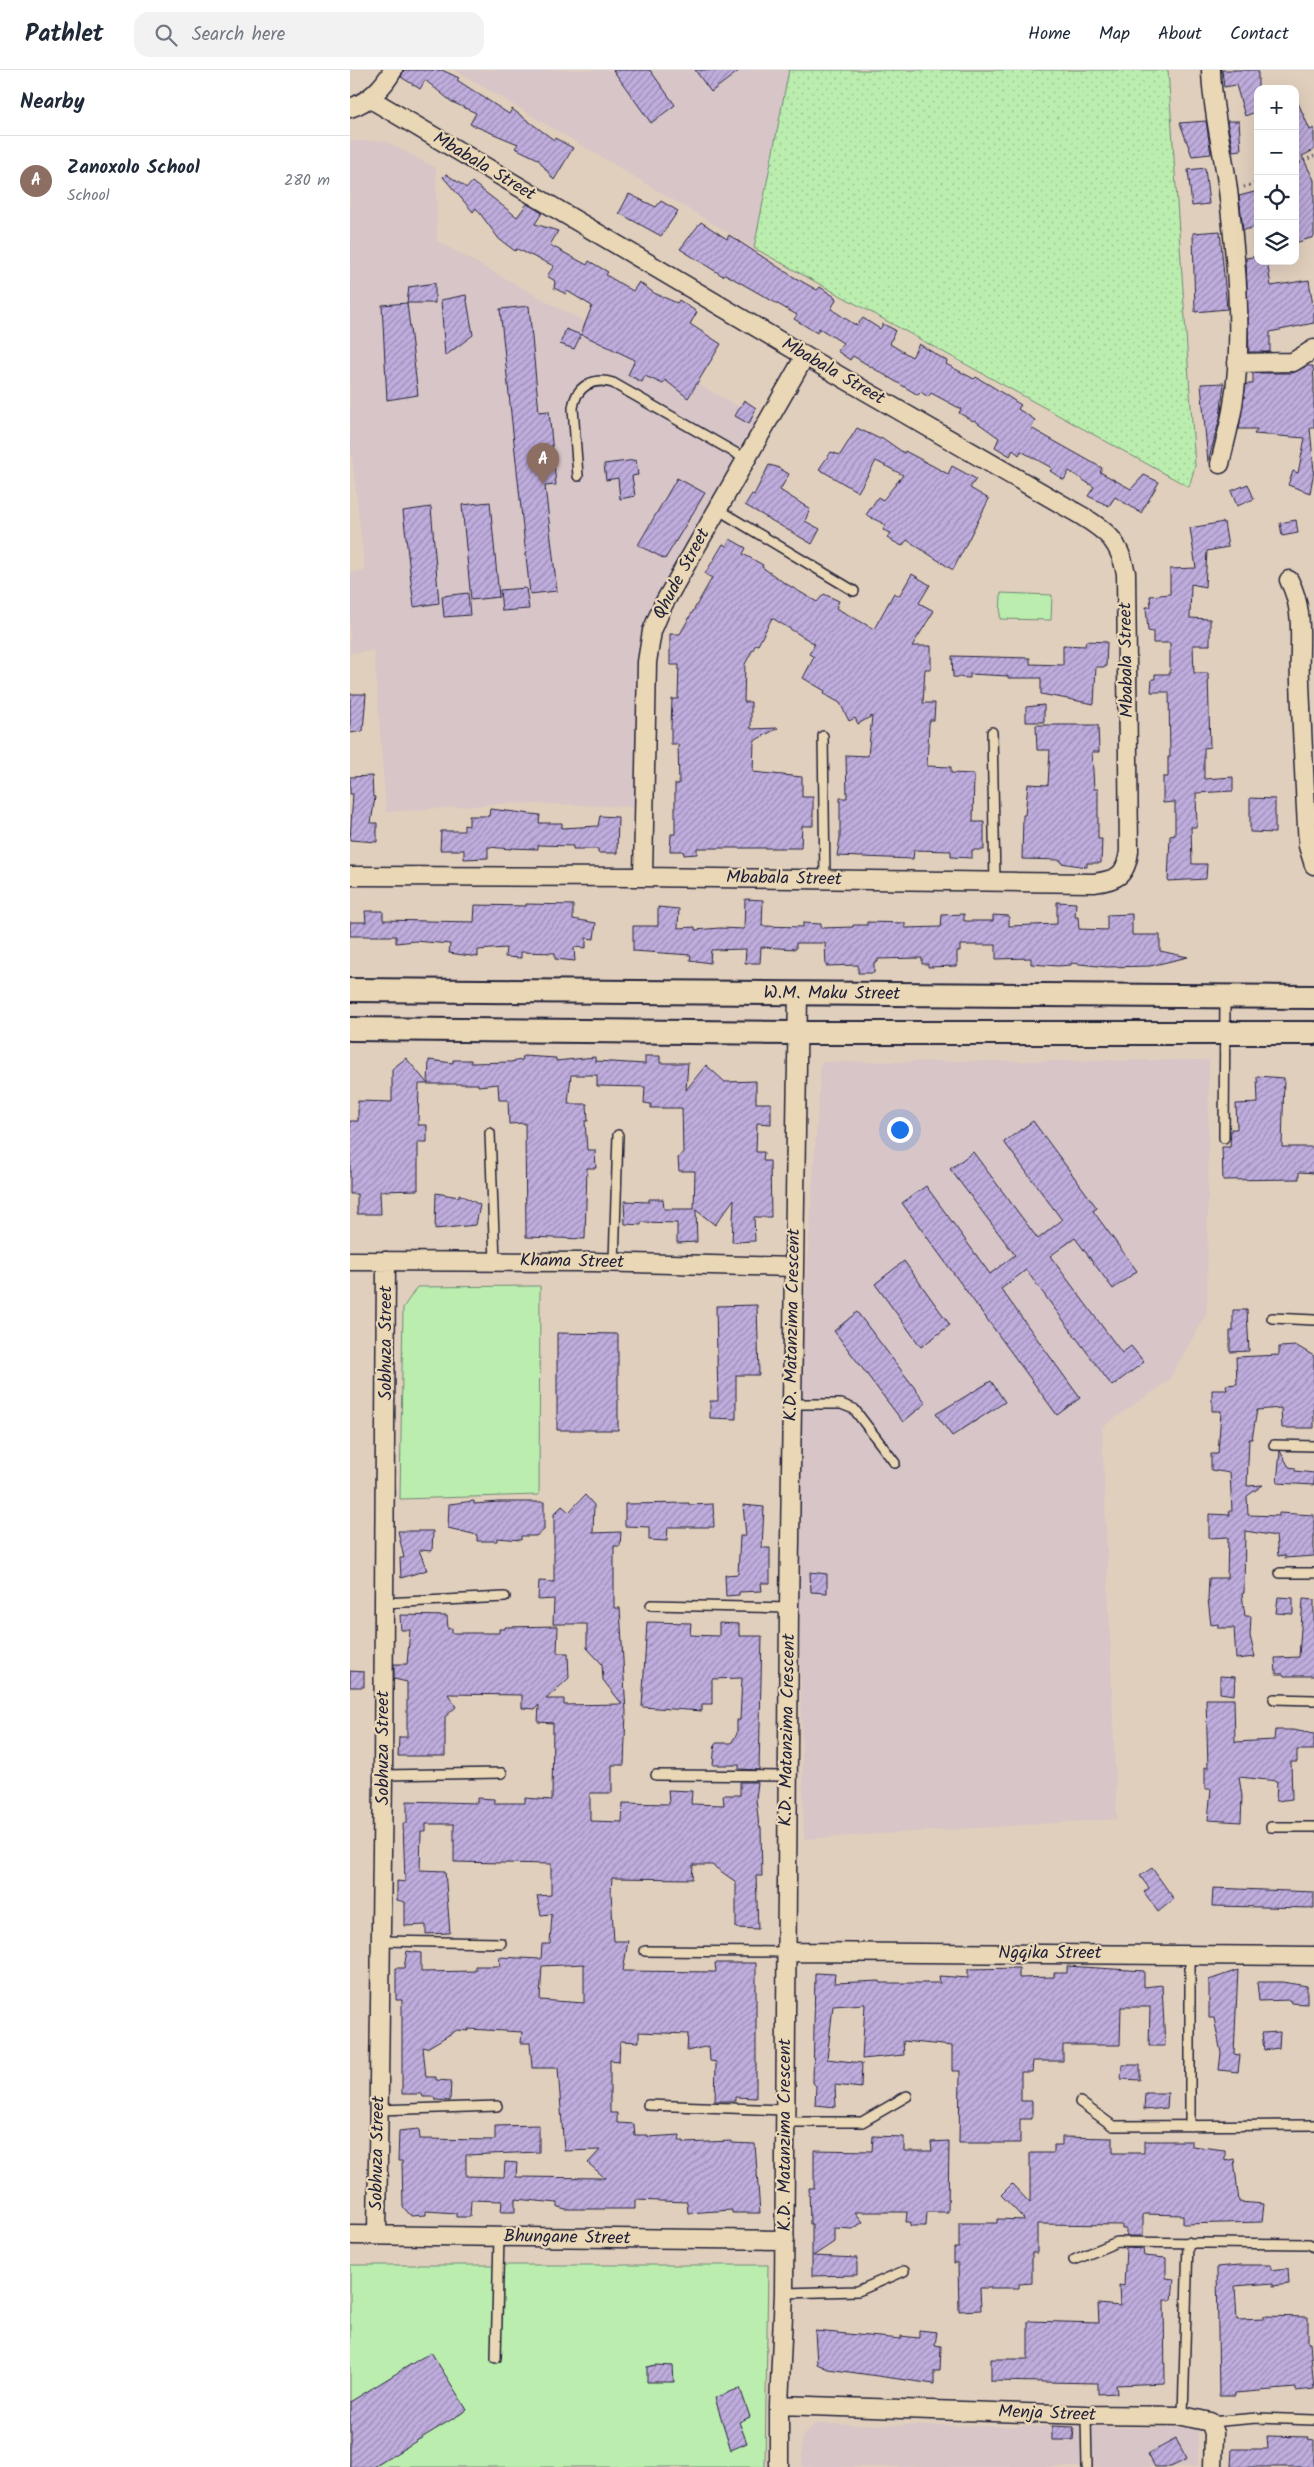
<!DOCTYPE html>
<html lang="en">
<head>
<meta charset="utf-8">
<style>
	body { margin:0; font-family:Kalam,sans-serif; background:#f2f2f3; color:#1f2937 }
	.controls { position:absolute; right:15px; top:15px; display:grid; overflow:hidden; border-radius:10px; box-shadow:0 5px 20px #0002 }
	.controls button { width:45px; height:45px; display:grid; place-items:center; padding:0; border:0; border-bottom:1px solid #e0e1e3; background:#fff; color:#1f2937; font:25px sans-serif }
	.you { position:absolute; left:549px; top:1059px; width:18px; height:18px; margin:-12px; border:4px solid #fff; border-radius:50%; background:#1a73e8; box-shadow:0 0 0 8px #1a73e833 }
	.badge { display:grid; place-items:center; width:32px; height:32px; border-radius:50%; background:#1a73e8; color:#fff; font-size:16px; font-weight:700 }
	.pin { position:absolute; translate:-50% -41px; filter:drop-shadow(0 1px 2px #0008) }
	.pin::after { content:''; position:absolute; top:26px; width:18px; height:15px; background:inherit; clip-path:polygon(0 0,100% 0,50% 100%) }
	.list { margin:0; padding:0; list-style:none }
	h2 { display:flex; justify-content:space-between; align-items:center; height:65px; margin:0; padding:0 20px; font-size:21px }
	h2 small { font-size:16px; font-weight:400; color:#747a83 }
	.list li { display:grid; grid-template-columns:32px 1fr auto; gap:15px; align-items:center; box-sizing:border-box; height:90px; padding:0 20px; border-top:1px solid #e0e1e3 }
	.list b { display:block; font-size:19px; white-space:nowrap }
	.list p { margin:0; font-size:16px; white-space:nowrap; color:#747a83 }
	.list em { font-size:16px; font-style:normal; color:#747a83 }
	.icon { flex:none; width:28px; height:28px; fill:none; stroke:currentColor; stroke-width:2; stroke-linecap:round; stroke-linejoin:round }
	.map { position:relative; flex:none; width:964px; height:2397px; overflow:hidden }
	header { display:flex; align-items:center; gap:30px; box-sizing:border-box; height:70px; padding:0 25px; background:#fff; border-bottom:1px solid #e0e1e3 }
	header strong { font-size:24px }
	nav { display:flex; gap:28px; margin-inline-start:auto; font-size:18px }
	.search { width:350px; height:45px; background:#f2f2f3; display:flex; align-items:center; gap:12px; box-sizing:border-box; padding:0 18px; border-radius:15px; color:#747a83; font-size:19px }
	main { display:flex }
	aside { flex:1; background:#fff }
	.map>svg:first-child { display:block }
	.built { fill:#d7c5c7 }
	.grass { fill:url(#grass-dots); stroke:#6e8874 }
	.green { fill:#bbeeae; stroke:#6e8874 }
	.building { fill:url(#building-hatch); stroke:#22223b; fill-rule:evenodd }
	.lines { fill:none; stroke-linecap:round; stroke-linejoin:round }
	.service-casing { stroke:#22223b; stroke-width:12 }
	.minor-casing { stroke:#22223b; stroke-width:21 }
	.tertiary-casing { stroke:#22223b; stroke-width:26 }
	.path { stroke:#22223b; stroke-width:3; stroke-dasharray:1 4; stroke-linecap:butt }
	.service { stroke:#ead7b5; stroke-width:9 }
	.minor { stroke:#ead7b5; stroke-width:18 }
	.tertiary { stroke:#ead7b5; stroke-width:22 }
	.labels { text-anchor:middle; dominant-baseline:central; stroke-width:4.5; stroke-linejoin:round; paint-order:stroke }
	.street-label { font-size:18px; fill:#22223b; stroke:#ead7b5 }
</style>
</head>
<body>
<header>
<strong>Pathlet</strong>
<div class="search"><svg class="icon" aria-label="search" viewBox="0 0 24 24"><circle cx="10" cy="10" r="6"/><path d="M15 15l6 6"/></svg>Search here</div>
<nav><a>Home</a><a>Map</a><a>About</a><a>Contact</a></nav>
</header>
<main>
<aside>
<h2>Nearby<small></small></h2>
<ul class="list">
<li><span class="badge" style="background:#8d6e63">A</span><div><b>Zanoxolo School</b><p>School</p></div><em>280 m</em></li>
</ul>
</aside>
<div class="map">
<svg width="964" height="2397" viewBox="0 0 964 2397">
	<defs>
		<pattern id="grass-dots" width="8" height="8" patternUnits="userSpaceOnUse" patternTransform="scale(1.25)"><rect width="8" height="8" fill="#bbeeae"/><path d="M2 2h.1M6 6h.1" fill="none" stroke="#a0cc97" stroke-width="1.8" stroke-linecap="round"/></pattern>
		<pattern id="building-hatch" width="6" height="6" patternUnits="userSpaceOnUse" patternTransform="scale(1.25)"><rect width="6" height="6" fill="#bfaddd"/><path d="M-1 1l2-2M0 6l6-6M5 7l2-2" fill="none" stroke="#9b8cb4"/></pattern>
	</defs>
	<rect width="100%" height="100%" fill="#e1cfbd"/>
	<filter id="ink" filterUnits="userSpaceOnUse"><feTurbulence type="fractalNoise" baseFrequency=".02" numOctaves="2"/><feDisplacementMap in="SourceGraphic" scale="10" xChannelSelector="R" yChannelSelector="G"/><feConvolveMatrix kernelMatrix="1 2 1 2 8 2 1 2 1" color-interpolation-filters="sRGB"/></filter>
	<g filter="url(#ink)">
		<path class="built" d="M105,0H440L404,178Z
			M0,71H35L86,98L87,171L417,352L307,548L295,737L163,733L36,742L24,581L0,583V503L15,500L0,371Z
			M859,990L857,1243L818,1311L752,1357L767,1749L454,1769L445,1376L471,992Z
			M465,2354L848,2358V2397H452V2367Z"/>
		<path class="grass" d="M439,0H818L845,396L839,417L404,178Z"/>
		<path class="green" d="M651,523L702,525L701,550L650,549Z
			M190,1216L189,1425L50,1429L53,1238L67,1217Z
			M0,2195H418L415,2397H0Z"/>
		<path class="building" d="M54,0H92L109,8L107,10L159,44L162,39L204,70L205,68L223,78L204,110L188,89L165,78L168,74L120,54L126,43L102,32L75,10L70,19L51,7Z
			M263,0H300L325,35L301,53Z
			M345,0H390L361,22Z
			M872,0H908V41L895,46L886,15L874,17Z
			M945,26L960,60L964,58V80L952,86L964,110V167L945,173Z
			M856,51L861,84L842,86L830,53Z
			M877,51H889L891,80L883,81Z
			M855,98L859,134L842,136L838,100Z
			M96,104L117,118L122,112L167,147L177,134L192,143L185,154L208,161L200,175L237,195L239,191L258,202L256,205L283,221L289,212L304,223L327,233L329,230L347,242L340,254L371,274L338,328L315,310L313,314L295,306L292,312L278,305L285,290L231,264L242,236L217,221L216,224L204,218L205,211L197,206L204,196L167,179L165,181L149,169L126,138L123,142L93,107Z
			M908,121V157L893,160L889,126Z
			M279,124L306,137L311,131L328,141L311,166L269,143Z
			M351,152L377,169L379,165L442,206L467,220L470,217L485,227L486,230L481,239L504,254L507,255L513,248L530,259L533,254L545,260L540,274L562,287L569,274L597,291L596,294L624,309L626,307L643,317L671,335L668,339L685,350L681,358L752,398L750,402L781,419L794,405L809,412L791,443L765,427L759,436L738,426L744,417L719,401L714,410L700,401L702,398L671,381L669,385L663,380L660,386L645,377L649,368L624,350L623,351L609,343L611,339L581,323L578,327L571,322L568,325L503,286L500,290L487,281L493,273L469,258L467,263L444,249L447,245L375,204L373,206L330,179Z
			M870,161L877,239L845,242L843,163Z
			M908,186V191H917L921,216L959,210L964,242V253L920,262V282H899L896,188Z
			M85,213V233H57L59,217Z
			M116,225L123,265L95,286L91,230Z
			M57,233L68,325L37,330L32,235Z
			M179,236L189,342L199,341L206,415L195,416L207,521L180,524L150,239Z
			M216,259L231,265L224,279L210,274Z
			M956,296H963L964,310V358H960L964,401L960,423L938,415L943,401L948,403L955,368L904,364L907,359H889L896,314H903V303H943Z
			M874,313L870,348L858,392L851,314Z
			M394,330L406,338L399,354L385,346Z
			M507,358L530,369L531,367L554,383L555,381L598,404L602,396L626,409L620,418L639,429L603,500L557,470L552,476L537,468L541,463L533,460L536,455L516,445L528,427L533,430L553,405L526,391L508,422L469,399L481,382L490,385Z
			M286,390L288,405L282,406L285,426L270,429L268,408L256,410L254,394Z
			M419,395L427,397L439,404L430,420L460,439L455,451L470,459L462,474L395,435L402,424L404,425Z
			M327,408L355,423L315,489L288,475Z
			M898,414L904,429L887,436L881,421Z
			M140,432L149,527L121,530L112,435Z
			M81,437L89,533L64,537L53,441Z
			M946,450L948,463L932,466L930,453Z
			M874,452L878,477L857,481L855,517L841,514L840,548L860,549V575H843L844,603H858L860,677L854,678V709L883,707V721L846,723L847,757H841L842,794H857L856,809L818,811L820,766L825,765V732L813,733V707H818V687H820L819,622H801L802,609H805V604H820V573H803V562L798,561L796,537H801L800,526L820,524V499L846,498L840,458Z
			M380,469L396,478L393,484L413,495L412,497L433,512L467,532L474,524L489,531L486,538L524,559L544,523L549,526L562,504L580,515L569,533L584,541L562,576H581V599H575L573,633H585L584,650H580L579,654L577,696L601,697V703L624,704L623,752H634V780H622V788L601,787V781L564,780L563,789L487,786L490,768V728H497L496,685L518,686L522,646L508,654L505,648L499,651L490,633L474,624L475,621L453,608L464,587L459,584L465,574L422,548L408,575L406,574L395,594L394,632H401V659L428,658L404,671L403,702L452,707V727H463V756H452L451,778H347V784L334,785L333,781H320L321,764H325V714H329L328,674H321V657L322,629H328L329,595H320V564H330L362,508L355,504L373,474L377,476Z
			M176,518L179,539L152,541L150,520Z
			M118,523L120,545L94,547L92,526Z
			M736,571L757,572L756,597H746L744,634L691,624V608H658V606L620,604V608L603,607L602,586L680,588V594L713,595V575L735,576Z
			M0,624H16L13,661L0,663Z
			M694,635V652H676V637Z
			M686,655H748L749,682H742L744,719H748V769H752L751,793H737V797L711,793V790L672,789L673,745H675L678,714L698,715L700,680H687Z
			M22,706L23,727H25L21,753H27V772L0,770L3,724H0V707Z
			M900,728L925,729V763L900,762Z
			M140,739L190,745L189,753H212V758L248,756L250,746L268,747L267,783H248V779H223V776L188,775V779L161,778V779L138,777V788L114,789V780H90L91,761H114V755L119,756V746H139Z
			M395,829L413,830L412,856L453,857V853L471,854V858L503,857V855H517V852L555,853V858L591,857L592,845L614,844V851H643V845L659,846V856L707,854V832L726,833L725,847H728L729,859L757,860V845L782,844V865H810V881L838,887L800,896L757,897L721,893V895L708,896L681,894V888L646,889V875H610V881H607V896L578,897V894H572V888L528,889V892H524V903H508V895L476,896L475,873H446V879L411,877L410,893H395L396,879L361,880L360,893L340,890L341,885L283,881V856H308V837L329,839L328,858L345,857V860L370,858L394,859Z
			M176,834L223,835V849L246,853L244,869L236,868V878L224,877L225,891L205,889V883L171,882V888L155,887L156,878L128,880V887L99,883L100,874L65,871L46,873V866H0V852H16L15,841H33V850L124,852L125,835L176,836Z
			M173,986L206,988V991L245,987V991L295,994V986H310V993H338L336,1020L356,995L375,1012L406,1011V1033H421V1054L407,1053L406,1082H414L413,1091H420L421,1147H404L405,1171L382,1172L384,1129L365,1155L346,1140L347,1172L327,1173V1153L291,1152V1155L275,1154L274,1131L299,1132V1129H313L314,1139H344L345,1101H329L328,1088L333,1082L332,1038H301V1034L294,1033L295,1017L247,1016V1005H221L218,1034H237L238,1051H235L237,1080H245L246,1098H237L235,1169L176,1167L175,1053L159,1054L158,1030H149L148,1014L128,1016V1014H69L68,1055H77V1072H68V1120L30,1121L31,1144H7V1124H0V1051H8V1031L42,1032V999L56,988L78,1014L79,990L103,993V990H121V993L160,992L172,990Z
			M907,1006L934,1008L932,1077H964V1103L949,1102V1109L873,1110L872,1077H880L881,1059H887L886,1034L908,1033Z
			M683,1051L747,1138L743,1141L787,1201L763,1219L725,1168L700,1186L772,1283L781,1276L794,1292L762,1316L676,1200L651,1219L730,1328L707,1345L552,1133L576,1116L640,1204L665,1185L600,1099L623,1082L688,1169L712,1150L654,1072Z
			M86,1123L109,1127V1124L130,1135L126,1155L85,1159Z
			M554,1191L600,1255L571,1277L525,1214Z
			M407,1235L409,1305H386V1349L360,1348V1331H368L366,1236Z
			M883,1240H897L899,1281L880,1282V1261H883Z
			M507,1242L576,1333L553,1352L484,1261Z
			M207,1263L268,1264V1360H207Z
			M947,1276L964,1286V1358H932L931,1338L907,1340L902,1369H899L897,1416L913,1415L897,1426L898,1445L929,1446V1443L964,1445V1486L935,1488V1485L928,1486L926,1466L895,1461L894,1523L892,1524L895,1546H901L900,1566L905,1587L886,1589L884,1558H868V1554L861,1555L858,1529L859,1508H877L878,1467L859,1468V1444L880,1445L879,1441H882L880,1403L861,1400V1384H868L871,1341H862V1320H877L876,1315L887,1314L886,1287L929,1285V1277Z
			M641,1311L655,1332L602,1366L586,1344Z
			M930,1381L939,1397L945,1398V1401L964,1403V1415L927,1413Z
			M235,1425L244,1435L243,1463L271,1462L270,1476H264V1538H270L276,1642L274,1695H262V1723H240V1751L272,1752L273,1733L319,1734L318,1720L342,1721L341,1734L374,1735L373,1725H390V1712H408L406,1729L409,1757H411L412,1806H406L408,1859L386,1858V1812L362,1795H343L342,1809L262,1808L261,1822L264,1871H278L273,1901L366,1902L365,1893H406V2028L385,2027V2031H365L366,1992L360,1991L359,1976L337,1981L338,1964L289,1962V1972L270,1971L269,1991L260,1990V2043H267V2053L284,2054L285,2065H298V2067L330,2065L329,2071H334V2073L382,2071V2073L405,2074L410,2143H382V2140L338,2143L337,2132L285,2130V2139H216L208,2137V2133L165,2129V2142H151L152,2131L121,2130L120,2147H106V2143L76,2141V2145L61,2146L53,2137L52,2091H48L49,2061L69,2059L70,2069L145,2070V2056L189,2055V2082L116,2085V2106L154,2107L155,2092L167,2093L166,2107L255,2108L238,2093L250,2080L214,2081L208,1998H182L180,1973H171L172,1962L118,1959V1961L107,1960L77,1978L73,1977L76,2007H86V2010L101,2011L100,2031L85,2030L84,2027H73L72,2024H52V1930H46V1898H54L57,1881L71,1883V1902L125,1901V1896H150L149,1887L191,1889L192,1874H200L202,1844L191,1845L187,1826L201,1825V1794L104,1792V1754H76V1761H71L70,1800L95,1801L100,1863L76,1864V1855L55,1856V1832L47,1830V1811L55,1812L53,1753H57V1731L127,1733V1728L144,1729V1733H175V1728L202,1730L203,1653L188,1652L189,1635L185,1639L172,1638V1625L98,1624L106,1637L95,1647V1686H48L49,1667H57V1612L44,1609V1594H57L60,1560H51L50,1545L97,1546L98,1559L102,1558V1563H149V1559H155V1557L208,1556L207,1583H218L219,1608L196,1629H214V1635L272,1634L253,1610L252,1594L237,1578V1554H203L204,1529L188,1530L189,1511L204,1512V1444L212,1436L219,1442ZM234,1894V1933L190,1930L192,1896Z
			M124,1431V1434L148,1432H194V1460L186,1466H171V1470L147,1468V1471H127V1465L98,1458L99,1434Z
			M339,1433V1435L363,1434L364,1457H318L317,1471L299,1470V1457L275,1456V1434Z
			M393,1435L414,1437L412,1478H420V1513H411L412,1521L389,1522V1525L376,1526L375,1505L388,1504L390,1466H396Z
			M48,1461H83L82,1481L69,1480L77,1500L51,1508L50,1488H54Z
			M460,1502L477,1504V1523L461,1522Z
			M928,1527L943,1528V1544L926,1543Z
			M953,1529L964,1530V1606H934L933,1604H926L925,1588L949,1587Z
			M297,1552L341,1553L340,1565L369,1566V1553L389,1554V1566H412L409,1700L389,1699V1695H363L365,1673H381L387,1664V1650H390L392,1608L362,1609V1634H352V1641L292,1637Z
			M0,1601L14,1602V1617H0Z
			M870,1606L885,1607L884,1625L870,1623Z
			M856,1629H884L885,1672L924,1670L925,1660H943L964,1664V1680H947V1692H941L942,1729L926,1731L927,1711L889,1707L892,1726L891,1752L858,1750L861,1719H855V1697L858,1698Z
			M802,1798L824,1829L808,1842L794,1822L799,1818L790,1806Z
			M863,1818L964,1822V1838L862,1836Z
			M717,1896L794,1901V1917L812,1915L815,1976H799L800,1937H771L770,1975H713V1991H683L682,2002H671V2031H682V2049H670V2073H609L610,2001H602V1976L553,1971L554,1985L512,1989L515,1934L483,1936L477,1989L512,1993L511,2018L485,2015L486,2037L465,2035L466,2016L463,2013L465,1903L485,1904L484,1913L530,1911V1913H590L589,1906L618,1908V1899L669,1898V1908L704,1907V1903H717Z
			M888,1900L884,1984L890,1985L888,2002L869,2000L871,1983L864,1948H859V1910Z
			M907,1912H932L957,1916V1934L941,1933L940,1930L909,1931Z
			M930,1962L929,1978L914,1980L912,1963Z
			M772,1995H790V2010L771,2009Z
			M795,2023H818L817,2038L794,2040Z
			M523,2066L554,2067V2081H582L581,2072L599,2071L598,2142H577L576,2156H560L561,2152H556L557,2142H505L513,2152L503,2159L484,2158V2172L463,2186L507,2188V2205L462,2206V2154H460L459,2118H464V2080L522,2081Z
			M712,2067L763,2068V2083H794V2071H842V2076L875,2080V2091L884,2089L889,2132L914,2134L912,2152L833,2154V2145L793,2144V2166H776V2159H772V2155L687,2154V2183H682V2213L669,2214V2218H630L631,2240L609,2241L608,2193H604V2178H609V2153H647V2149L675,2150L651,2125L662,2114L680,2133V2083H704V2075H712Z
			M776,2178L793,2179L794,2186L816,2188V2208L824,2209L822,2230H814L815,2313L766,2315L767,2323L748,2324V2313L641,2311V2289H678V2251L749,2253L748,2234L770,2236L769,2215L774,2216Z
			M890,2195H921V2200L938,2198L939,2214L923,2216V2213L885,2216L887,2250L914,2249V2246L958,2247V2273H960L964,2319L946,2321V2318L885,2323V2326H869L867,2197Z
			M569,2260L587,2262L585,2275L591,2276L590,2301H584V2314L478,2299L467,2294L465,2261L551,2269V2266L569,2268Z
			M81,2282L117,2340L24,2397H0V2332Z
			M306,2295L323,2296L324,2312H297V2297Z
			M390,2318L400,2347L389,2352L397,2373L381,2380L365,2328Z
			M702,2356L724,2357L723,2370H702Z
			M917,2366L959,2367L958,2369L964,2370V2397H881L882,2379H918Z
			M826,2369L837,2389L821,2397H805L798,2384Z"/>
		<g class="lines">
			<defs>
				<path id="service" d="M228,406L223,338C226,316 243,307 263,313L396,389
					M367,439L504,521
					M642,662L645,812
					M473,666L475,809
					M140,1063L145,1191
					M874,1068L875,927
					M264,1192L268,1065
					M922,1248L964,1250
					M441,1334H491L504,1339L545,1393
					M924,1375L964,1376
					M930,1503H964
					M34,1533L155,1527
					M301,1535L439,1538
					M924,1629L964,1630
					M33,1705L152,1703
					M306,1705L437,1706
					M921,1757H964
					M31,1871L151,1873
					M295,1881L436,1882
					M730,2032L763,2056L964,2055
					M298,2035L434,2040
					M29,2040L147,2036
					M434,2052H512L557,2026
					M840,2056V1884
					M724,2190L767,2172L959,2174L964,2177
					M434,2223L508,2221L554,2201
					M146,2288L149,2167
					M736,2345L737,2397
					M833,2346L838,2172
					M860,2352L907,2348L964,2350"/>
				<path id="minor" d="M861,0C862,41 873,79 878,120C886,188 894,267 883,335C880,355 874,375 870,394
					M0,38C19,32 34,16 43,0
					M887,293L943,292L964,279
					M939,510C956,543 948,575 950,611C952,666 955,721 958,776L964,795
					M0,806L293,807L744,813C767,810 776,806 779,781L776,503C769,471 758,462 732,446L455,286L19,28
					M293,807L297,592L302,561L313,535L455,286
					M0,1191L243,1192L443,1197
					M436,1882L964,1886
					M0,2165L435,2170
					M27,2165L33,1705L36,1191
					M429,2335L736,2345L833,2346L860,2352L864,2363L863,2397
					M429,2397V2335L434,2223L439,1538L448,924"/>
				<g id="tertiary">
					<path id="s1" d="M0,920L964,927"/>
					<path d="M0,959L447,963H964"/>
				</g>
			</defs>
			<use href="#service" class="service-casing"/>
			<use href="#minor" class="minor-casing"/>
			<use href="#tertiary" class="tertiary-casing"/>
			<path class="path" d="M945,95L964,86
				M894,117L908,112"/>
			<use href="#service" class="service"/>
			<use href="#minor" class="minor"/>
			<use href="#tertiary" class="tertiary"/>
		</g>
	</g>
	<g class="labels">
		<g class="street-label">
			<text transform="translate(134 97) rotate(31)">Mbabala Street</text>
			<text transform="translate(483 302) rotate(30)">Mbabala Street</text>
			<text transform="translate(332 504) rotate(-62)">Qhude Street</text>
			<text transform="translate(777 590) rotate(-91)">Mbabala Street</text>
			<text transform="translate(434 809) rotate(1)">Mbabala Street</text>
			<text stroke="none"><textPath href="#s1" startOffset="482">W.M. Maku Street</textPath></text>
			<text transform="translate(222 1192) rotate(1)">Khama Street</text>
			<text transform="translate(443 1255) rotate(-89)">K.D. Matanzima Crescent</text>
			<text transform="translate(36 1273) rotate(-90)">Sobhuza Street</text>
			<text transform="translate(438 1660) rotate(-89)">K.D. Matanzima Crescent</text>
			<text transform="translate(33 1678) rotate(-90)">Sobhuza Street</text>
			<text x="700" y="1883">Ngqika Street</text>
			<text transform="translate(435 2065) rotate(-90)">K.D. Matanzima Crescent</text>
			<text transform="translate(28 2083) rotate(-89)">Sobhuza Street</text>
			<text transform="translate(217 2168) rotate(1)">Bhungane Street</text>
			<text transform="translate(697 2344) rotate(2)">Menja Street</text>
		</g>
	</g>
</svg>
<div class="controls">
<button>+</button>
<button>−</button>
<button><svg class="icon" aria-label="locate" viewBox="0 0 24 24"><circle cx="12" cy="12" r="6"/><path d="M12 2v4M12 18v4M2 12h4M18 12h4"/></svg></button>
<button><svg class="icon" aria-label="layers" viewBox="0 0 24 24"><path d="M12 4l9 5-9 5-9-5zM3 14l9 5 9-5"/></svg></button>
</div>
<div class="you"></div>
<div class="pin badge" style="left:193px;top:414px;background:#8d6e63">A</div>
</div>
</main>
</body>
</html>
